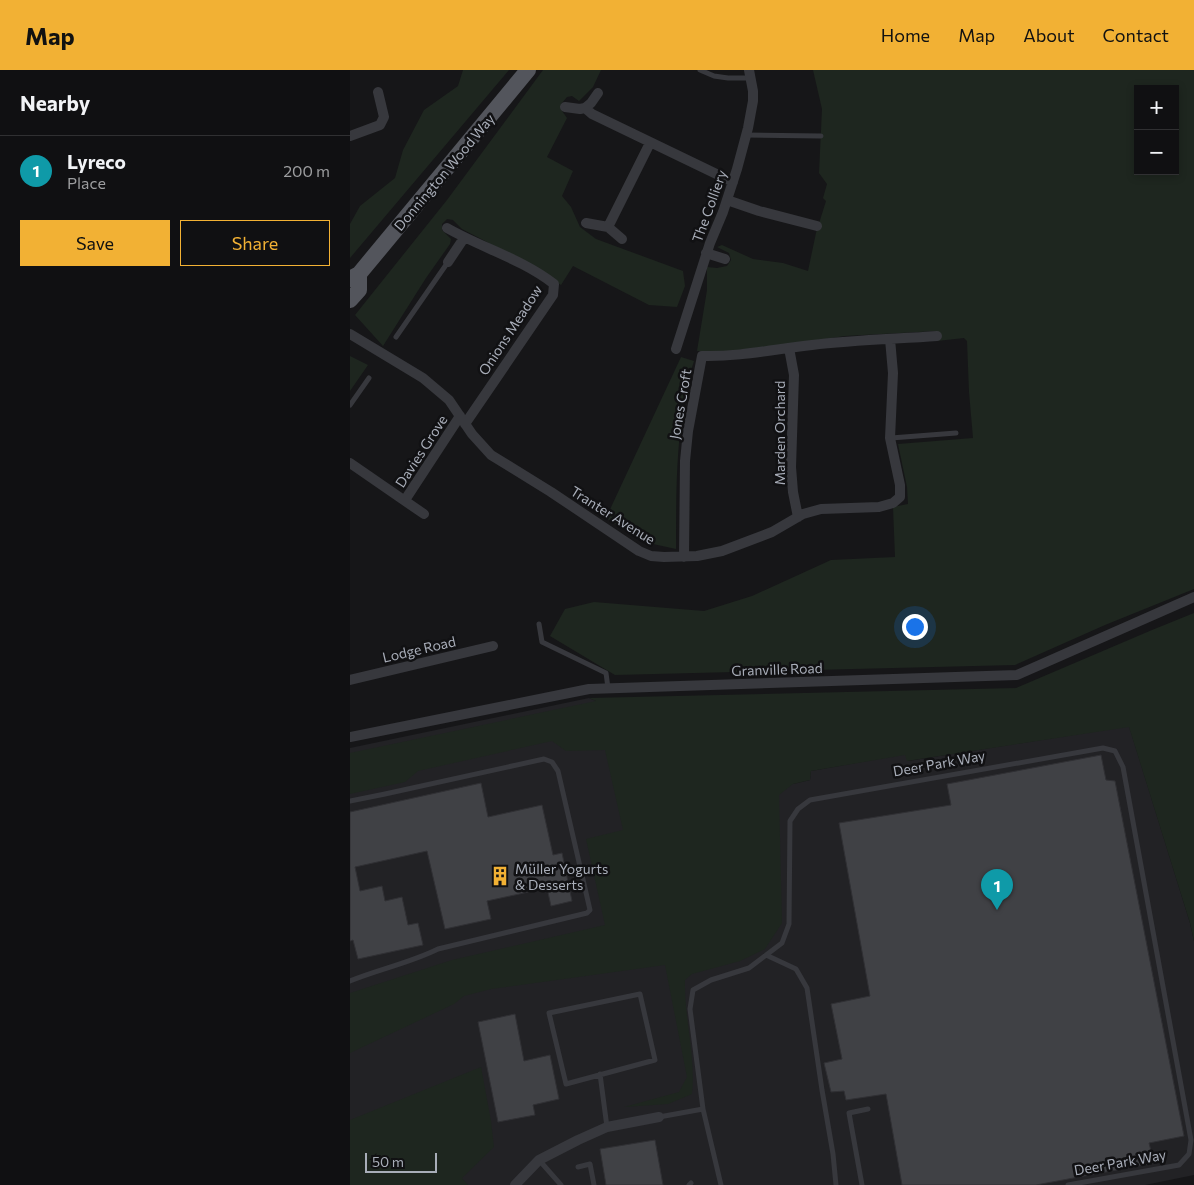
<!DOCTYPE html>
<html lang="en">
<head>
<meta charset="utf-8">
<style>
	body { margin:0; font-family:Commissioner,sans-serif; background:#19191b; color:#f1f3f6 }
	.controls { position:absolute; right:15px; top:15px; display:grid; overflow:hidden; border-radius:0px; box-shadow:0 2px 8px #0003 }
	.controls button { width:45px; height:45px; display:grid; place-items:center; padding:0; border:0; border-bottom:1px solid #303032; background:#101012; color:#f1f3f6; font:25px sans-serif }
	.scale { position:absolute; left:15px; bottom:12px; width:72px; box-sizing:border-box; padding-left:5px; border:2px solid #a8adb8; border-top:0; font-size:14px; line-height:18px; white-space:nowrap; color:#a8adb8; -webkit-text-stroke:4px #111113; paint-order:stroke }
	.you { position:absolute; left:564px; top:556px; width:18px; height:18px; margin:-12px; border:4px solid #fff; border-radius:50%; background:#1a73e8; box-shadow:0 0 0 8px #1a73e833 }
	.badge { display:grid; place-items:center; width:32px; height:32px; border-radius:50%; background:#f2b134; color:#fff; font-size:16px; font-weight:700 }
	.pin { position:absolute; translate:-50% -41px; filter:drop-shadow(0 1px 2px #0008) }
	.pin::after { content:''; position:absolute; top:26px; width:18px; height:15px; background:inherit; clip-path:polygon(0 0,100% 0,50% 100%) }
	.list { margin:0; padding:0; list-style:none }
	h2 { display:flex; justify-content:space-between; align-items:center; height:65px; margin:0; padding:0 20px; font-size:21px }
	h2 small { font-size:16px; font-weight:400; color:#9c9d9f }
	.list li { display:grid; grid-template-columns:32px 1fr auto; gap:15px; align-items:center; box-sizing:border-box; height:70px; padding:0 20px; border-top:1px solid #303032 }
	.list b { display:block; font-size:19px; white-space:nowrap }
	.list p { margin:0; font-size:16px; white-space:nowrap; color:#9c9d9f }
	.list em { font-size:16px; font-style:normal; color:#9c9d9f }
	.actions { display:flex; gap:10px; padding:15px 20px }
	.actions a { flex:1; padding:11px 0; border:1px solid #f2b134; border-radius:0px; text-align:center; font-size:18px; color:#f2b134 }
	.actions .main { background:#f2b134; color:#111 }
	.map { position:relative; flex:none; width:844px; height:1115px; overflow:hidden }
	header { display:flex; align-items:center; gap:30px; box-sizing:border-box; height:70px; padding:0 25px; background:#f2b134; color:#111 }
	header strong { font-size:24px }
	nav { display:flex; gap:28px; margin-inline-start:auto; font-size:18px }
	main { display:flex }
	aside { flex:1; background:#101012 }
	.map>svg:first-child { display:block }
	.built { fill:#222225 }
	.green { fill:#1e261f; fill-rule:evenodd }
	.building { fill:#404145; stroke:#303034 }
	.lines { fill:none; stroke-linecap:round; stroke-linejoin:round }
	.lane { stroke:#37383d; stroke-width:5 }
	.street { stroke:#37383d; stroke-width:10 }
	.primary { stroke:#53555c; stroke-width:16 }
	.labels { text-anchor:middle; dominant-baseline:central; stroke-width:5; stroke-linejoin:round; paint-order:stroke }
	.street-label { font-size:14px; fill:#a8adb8; stroke:#111113 }
	.poi-label { font-size:14px; fill:#a8adb8; stroke:#111113; text-anchor:start }
</style>
</head>
<body>
<header>
<strong>Map</strong>
<nav><a>Home</a><a>Map</a><a>About</a><a>Contact</a></nav>
</header>
<main>
<aside>
<h2>Nearby<small></small></h2>
<ul class="list">
<li><span class="badge" style="background:#0f9aa8">1</span><div><b>Lyreco</b><p>Place</p></div><em>200 m</em></li>
</ul>
<div class="actions"><a class="main">Save</a><a>Share</a></div>
</aside>
<div class="map">
<svg width="844" height="1115" viewBox="0 0 844 1115">
	<rect width="100%" height="100%" fill="#161618"/>
	<path class="built" d="M239,628L443,714L460,710L461,701L556,684L558,691L779,656L840,853L844,871V1105L795,1115H0V678Z"/>
	<path class="green" d="M113,0H159L0,188V154L10,136L45,108L53,80L74,40L108,16Z
		M193,0H251L243,17L229,31L222,26L217,27L211,34L212,41L217,48L197,87L223,101L212,126L221,137L230,157L246,169L333,201L335,216L327,237L299,235L223,196L211,215L185,197L112,159L103,150L97,149L92,154V160L101,169L100,174L76,208L33,276L5,245L97,130Z
		M463,0H844V519L755,555L665,595L265,605L200,566L215,539L244,532L354,541L402,526L481,490L545,487L543,437L558,434L557,417L548,374L623,368L619,322L617,271L614,268L587,271V261L495,266L387,282L347,281L357,220V197L367,198L377,196L381,190L379,183L367,177L372,175L403,189L433,193L458,201L466,163L476,131L473,128L477,114L469,103L472,39ZM788,19H825V101H788Z
		M0,286L18,295L0,321Z
		M331,287L344,291C341,301 337,311 336,321C326,373 326,426 326,479L294,472L256,448Z
		M844,543V871L840,853L779,657L557,691L555,685L461,701L460,710L443,714L429,725L432,853L415,879L390,891L342,904L335,910C334,948 346,986 342,1024L318,1034L274,1037L329,1022L337,1007L315,895L141,919L114,926L104,934L0,983V923L102,890L255,855L236,769L273,760L255,680L216,681L202,671L68,701L55,712L0,724V683L246,631L239,628L666,618L802,560Z
		M131,997L141,1051L144,1077L112,1108L118,1115H0V1050Z"/>
	<path class="building" d="M751,685L756,710L765,711L834,1066L799,1073L804,1093L686,1115H552L536,1024L496,1030L494,1021L481,1022L474,993L492,989L481,934L520,926L489,753L601,735L597,714Z
		M131,713L138,747L192,735L203,785L212,783L222,831L201,836L197,818L137,831L141,849L95,859L77,781L5,797L10,821L32,816L35,831L52,827L58,855L68,853L73,875L8,889L3,870L0,871V742Z
		M165,944L174,991L200,985L209,1029L183,1035L185,1045L148,1052L128,952Z
		M305,1070L313,1115H256L250,1079Z"/>
	<g class="lines">
		<path class="lane" d="M350,0L364,6L378,8H401
			M396,65L471,66
			M46,267L98,192
			M0,335L19,308
			M541,368L606,363
			M189,554L192,572L256,603L258,618
			M0,731L35,724L194,689L202,692L208,701L240,840L237,843L88,879C60,893 29,899 0,911
			M416,885L446,899L457,918L472,1020L483,1084L486,1115
			M290,924L305,990L216,1014L199,943Z
			M250,1004L257,1057
			M353,1039L371,1115
			M309,1047L353,1039L340,939L343,920L361,910L399,898L432,873L439,854L440,751L448,739L460,730L753,678L765,681L773,697L841,1070L839,1084L829,1095L718,1115
			M189,1090L211,1115
			M228,1097L240,1094L244,1115
			M339,1115L341,1113
			M512,1115L499,1043L518,1039"/>
		<path class="street" d="M248,23L241,33L235,38L242,44L383,112
			M215,37L230,39L235,38
			M0,66L30,55L34,47L28,22
			M377,130L409,141L467,156
			M236,153L258,157L272,169
			M258,157L300,73
			M97,158C132,178 172,189 204,214L203,225L115,354
			M356,183L375,189
			M98,192L114,168
			M0,264L73,308L99,330L122,364L141,385L201,422L289,481L301,486L314,487L347,486L372,481L422,462L453,444L471,439L529,437L543,433L550,427V415L540,368L543,303L540,269
			M439,278L444,305L441,397L443,422L448,447
			M326,279L360,173L373,142L387,99L398,58L403,31V21L399,0
			M0,393L74,444
			M55,430L110,346
			M334,487L335,391L338,361L352,286C389,287 425,279 462,275C503,270 545,269 587,266
			M0,610L143,576
			M0,667L239,619L667,605L844,527
			M165,1115L189,1090L228,1070L257,1057L309,1047"/>
		<path class="primary" d="M0,209L9,204L178,0
			M0,230L9,220V204"/>
	</g>
	<defs>
		<symbol id="building-bare" viewBox="-9 -9 18 18"><path d="M-4-6H4V6H1V3H-1V6H-4ZM-2.5-4.3h1.7v1.8h-1.7ZM.8-4.3h1.7v1.8H.8ZM-2.5-1h1.7V.8h-1.7ZM.8-1h1.7V.8H.8Z" fill="#f2b134" stroke="#111113" stroke-width="2.5" paint-order="stroke"/></symbol>
	</defs>
	<g fill-rule="evenodd">
		<use href="#building-bare" x="136" y="792" width="28" height="28"/>
	</g>
	<g class="labels">
		<g class="street-label">
			<text transform="translate(94 102) rotate(-50)">Donnington Wood Way</text>
			<text transform="translate(359 136) rotate(-70)">The Colliery</text>
			<text transform="translate(160 260) rotate(-57)">Onions Meadow</text>
			<text transform="translate(330 334) rotate(-80)">Jones Croft</text>
			<text transform="translate(429 363) rotate(-90)">Marden Orchard</text>
			<text transform="translate(71 381) rotate(-57)">Davies Grove</text>
			<text transform="translate(263 445) rotate(32)">Tranter Avenue</text>
			<text transform="translate(69 579) rotate(-13)">Lodge Road</text>
			<text transform="translate(427 599) rotate(-2)">Granville Road</text>
			<text transform="translate(589 693) rotate(-10)">Deer Park Way</text>
			<text transform="translate(770 1092) rotate(-10)">Deer Park Way</text>
		</g>
		<g class="poi-label">
			<text x="165" y="798">Müller Yogurts<tspan x="165" dy="16">&amp; Desserts</tspan></text>
		</g>
	</g>
</svg>
<div class="controls">
<button>+</button>
<button>−</button>
</div>
<div class="scale">50 m</div>
<div class="you"></div>
<div class="pin badge" style="left:647px;top:840px;background:#0f9aa8">1</div>
</div>
</main>
</body>
</html>
